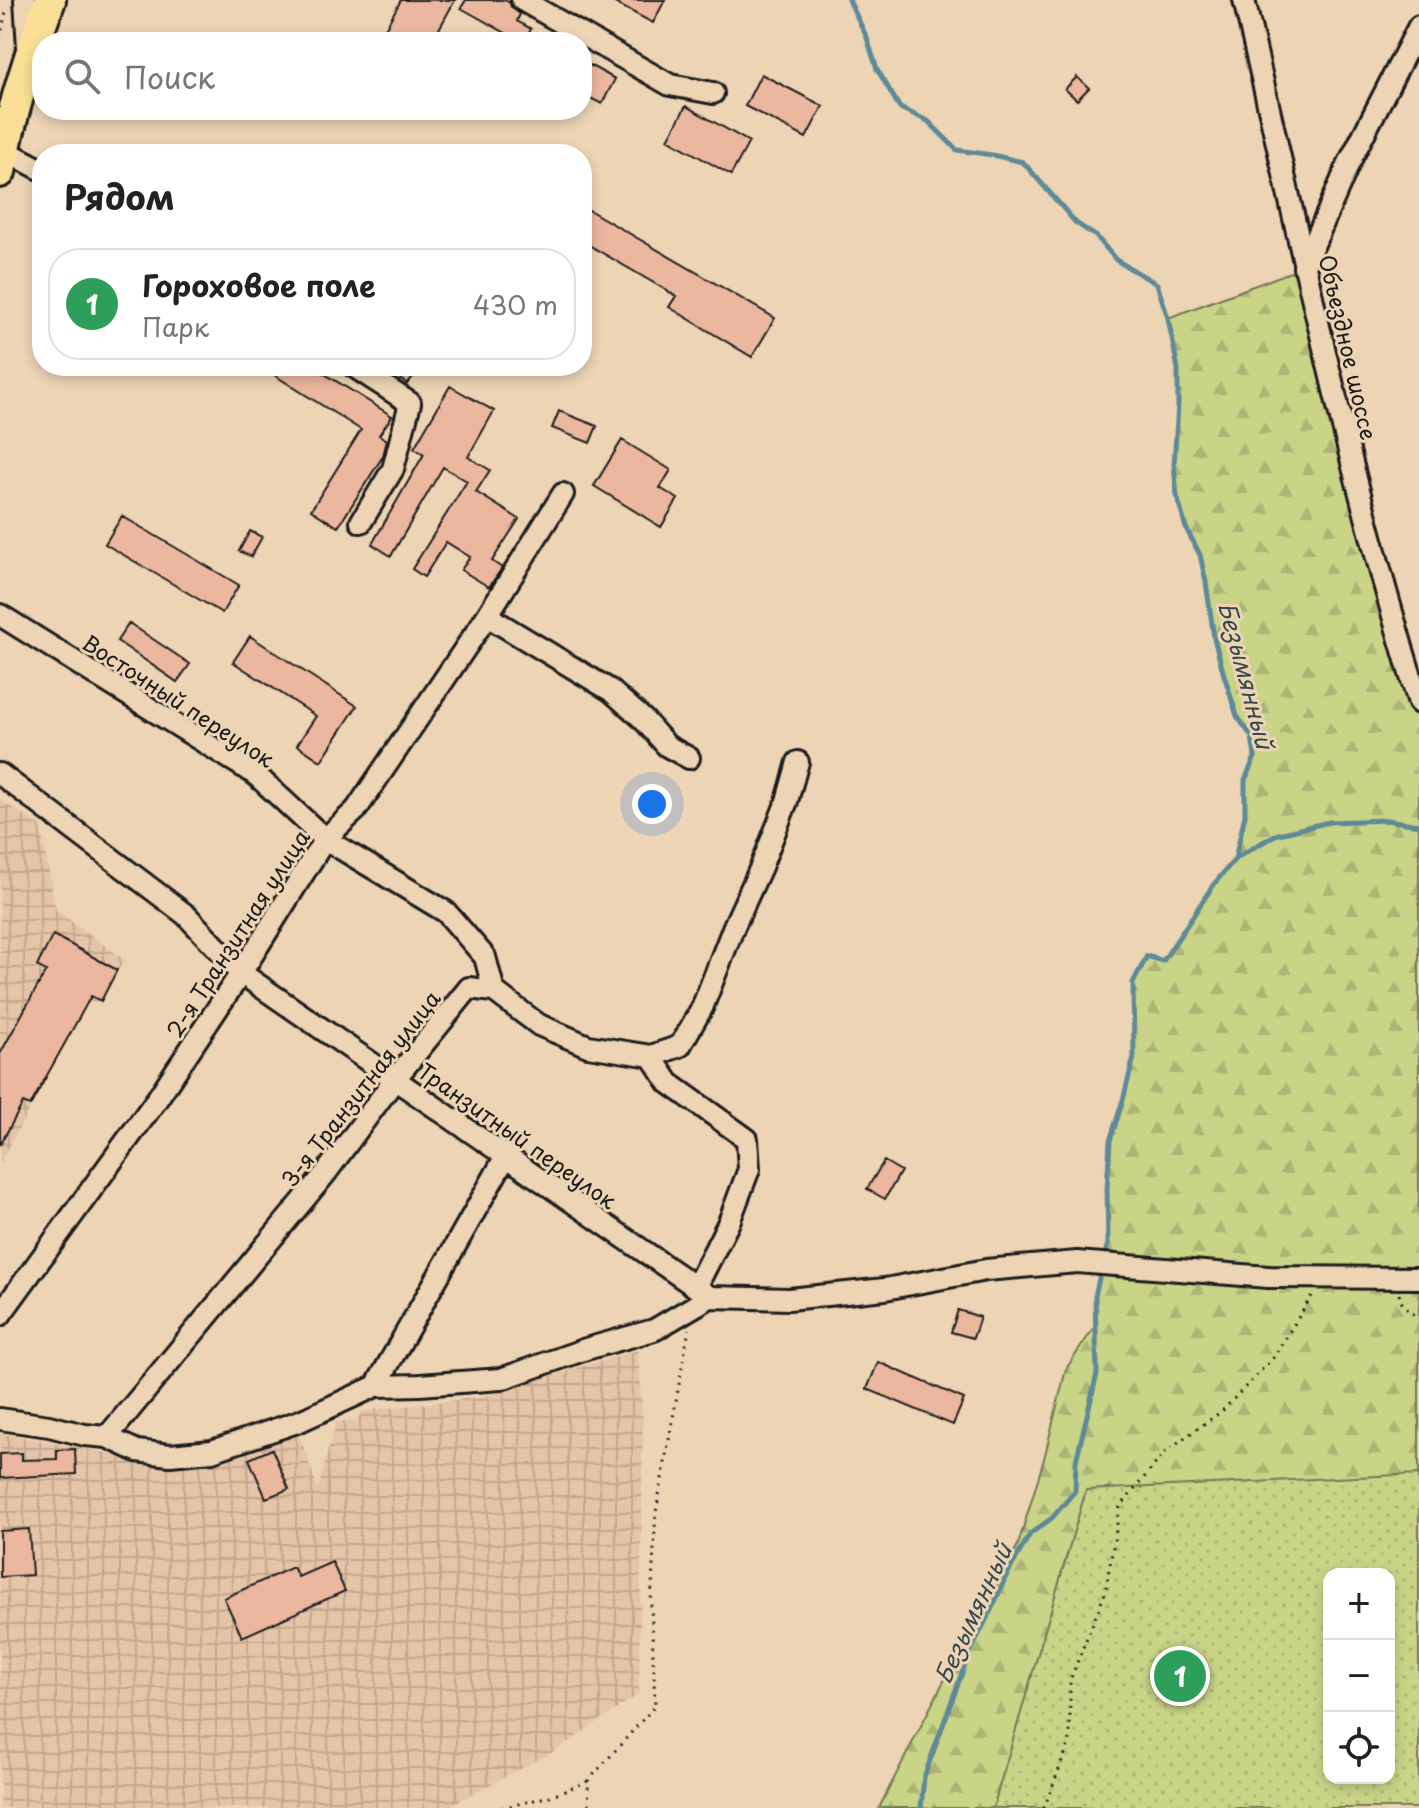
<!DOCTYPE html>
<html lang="ru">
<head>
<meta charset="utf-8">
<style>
	body { margin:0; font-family:"Playpen Sans",sans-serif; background:#f6f6f6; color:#222 }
	.controls { position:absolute; right:24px; bottom:24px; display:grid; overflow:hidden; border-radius:16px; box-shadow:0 4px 12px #0003 }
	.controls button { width:72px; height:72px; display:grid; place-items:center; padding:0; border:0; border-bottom:2px solid #e0e0e0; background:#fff; color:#222; font:40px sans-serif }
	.you { position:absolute; left:652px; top:804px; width:28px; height:28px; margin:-20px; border:6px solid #fff; border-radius:50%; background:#1a73e8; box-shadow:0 0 0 12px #1a73e833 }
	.badge { display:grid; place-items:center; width:52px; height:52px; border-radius:50%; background:#d93025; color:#fff; font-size:26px; font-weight:700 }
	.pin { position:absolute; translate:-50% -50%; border:4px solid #fff; box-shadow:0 2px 8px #0006 }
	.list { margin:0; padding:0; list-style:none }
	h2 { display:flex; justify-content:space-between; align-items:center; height:104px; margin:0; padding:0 32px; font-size:34px }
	h2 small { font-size:26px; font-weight:400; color:#767676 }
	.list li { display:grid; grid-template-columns:52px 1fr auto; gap:24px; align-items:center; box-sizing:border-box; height:112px; margin:0 16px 16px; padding:0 16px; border:2px solid #e0e0e0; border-radius:32px }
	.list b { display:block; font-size:30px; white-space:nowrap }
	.list p { margin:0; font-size:26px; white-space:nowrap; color:#767676 }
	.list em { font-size:26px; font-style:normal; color:#767676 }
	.icon { flex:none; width:44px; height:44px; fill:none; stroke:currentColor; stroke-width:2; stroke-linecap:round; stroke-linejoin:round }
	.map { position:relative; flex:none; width:1419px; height:1808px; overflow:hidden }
	.search { position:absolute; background:#fff; box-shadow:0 4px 12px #0003; left:32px; top:32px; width:560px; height:88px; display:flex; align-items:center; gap:20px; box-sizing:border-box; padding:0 28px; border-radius:32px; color:#767676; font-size:30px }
	.panel { position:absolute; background:#fff; box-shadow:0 4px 12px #0003; left:32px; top:144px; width:560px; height:232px; border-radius:32px }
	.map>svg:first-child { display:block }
	.industrial { fill:url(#industrial-grid) }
	.forest { fill:url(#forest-firs); stroke:#727852; stroke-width:2; fill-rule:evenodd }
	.park { fill:url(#park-dots); stroke:#727852; stroke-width:2; fill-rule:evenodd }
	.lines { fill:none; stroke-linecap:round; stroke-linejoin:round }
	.stream { stroke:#5d8998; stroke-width:5 }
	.building { fill:#ecb79f; stroke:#1c1c1c; stroke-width:2 }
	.minor-casing { stroke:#1c1c1c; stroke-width:26 }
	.highway-casing { stroke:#1c1c1c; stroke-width:36 }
	.path { stroke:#1c1c1c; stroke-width:3; stroke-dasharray:2 6; stroke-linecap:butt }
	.minor { stroke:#edd4b4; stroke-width:20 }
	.highway { stroke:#f9e096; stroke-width:30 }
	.labels { text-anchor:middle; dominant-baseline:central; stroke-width:6; stroke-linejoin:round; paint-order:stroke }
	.street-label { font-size:22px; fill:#1c1c1c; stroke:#edd4b4 }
	.water-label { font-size:24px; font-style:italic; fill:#374950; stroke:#edd4b4 }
</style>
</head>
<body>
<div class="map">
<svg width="1419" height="1808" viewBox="0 0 1419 1808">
	<defs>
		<pattern id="industrial-grid" width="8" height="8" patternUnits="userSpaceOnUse" patternTransform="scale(2)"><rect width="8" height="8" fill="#e5c4a8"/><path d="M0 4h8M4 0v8" fill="none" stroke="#c4a890"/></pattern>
		<pattern id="forest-firs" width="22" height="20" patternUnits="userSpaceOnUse" patternTransform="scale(2)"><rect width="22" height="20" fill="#c9d487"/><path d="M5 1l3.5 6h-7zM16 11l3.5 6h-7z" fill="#acb574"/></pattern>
		<pattern id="park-dots" width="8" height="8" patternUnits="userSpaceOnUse" patternTransform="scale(2)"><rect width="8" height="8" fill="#c9d487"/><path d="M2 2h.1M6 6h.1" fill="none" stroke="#acb574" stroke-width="1.8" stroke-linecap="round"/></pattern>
	</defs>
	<rect width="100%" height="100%" fill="#edd4b4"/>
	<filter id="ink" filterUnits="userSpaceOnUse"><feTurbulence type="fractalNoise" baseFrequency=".0125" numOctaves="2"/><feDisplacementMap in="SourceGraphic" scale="16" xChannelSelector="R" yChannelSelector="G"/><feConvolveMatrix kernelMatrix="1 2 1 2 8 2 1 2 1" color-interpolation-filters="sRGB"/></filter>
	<g filter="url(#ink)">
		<path class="industrial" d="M0,800L40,825L56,910L126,961L117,970L101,1001L87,1004L0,1163Z
			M638,1350L643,1424L639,1694L553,1752L445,1808H0V1433L169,1464L299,1434L318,1489L336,1421H357L362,1411L481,1397Z"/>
		<path class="forest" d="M1304,267L1419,703V1808H879L947,1675L1018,1545L1044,1459L1066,1369L1095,1326V1296L1108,1244L1107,1189L1110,1141L1123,1100L1134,1057L1133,983L1147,956L1163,961L1214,884L1235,859L1245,815V780L1255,757L1252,737L1237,716L1224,675L1214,638L1206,582L1200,555L1186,528L1177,496L1174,464L1178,405V369L1168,318ZM1329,1574H1389V1778H1329Z"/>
		<path class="park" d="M1419,1474V1808H993L1086,1490ZM1329,1574H1389V1778H1329Z"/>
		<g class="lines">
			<path class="stream" d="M849,0L867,38L877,69L900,108L928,121L957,150L992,155L1023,162L1076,223L1097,237L1116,260L1157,284L1168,318L1178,369V405L1174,464L1177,496L1186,528L1200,555L1206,582L1214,638L1224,675L1237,716L1252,737L1255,757L1245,780V815L1235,859L1214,884L1163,961L1147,956L1133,983L1134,1057L1123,1100L1110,1141L1107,1189L1108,1244L1103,1260
				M1236,858L1275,835L1329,822L1387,820L1419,825
				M921,1808L924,1777L969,1654L995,1602L1005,1578L1030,1534L1052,1518L1075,1491L1076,1461L1097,1374L1095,1296L1101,1270"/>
		</g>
		<path class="building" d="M401,0H455L432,42H392L381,36Z
			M466,0H505L510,3L511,7L520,14L517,21L531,29L524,42H505L509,35L461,8Z
			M609,0H665L653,23Z
			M582,61L615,79L602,104L582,94Z
			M761,74L823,106L806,138L745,106Z
			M1077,77L1089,88L1077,100L1065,89Z
			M686,106L749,142L731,175L668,139Z
			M582,206L775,318L752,357L669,307L676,296L582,241Z
			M260,366H312L392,416L379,435L387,440L383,456L338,527L311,510L361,430Z
			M385,366H422L407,384Z
			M450,386L494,411L468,457L490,470L476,492L519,519L492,561L502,568L489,587L461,570L470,557L446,542L424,577L412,569L467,481L443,467L391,556L372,544L424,454L414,448Z
			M559,411L597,426L590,443L552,428Z
			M622,440L671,470L660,488L678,499L661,527L594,486Z
			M122,516L239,585L222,613L105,544Z
			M250,531L262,537L251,557L239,551Z
			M129,623L190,664L177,682L117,641Z
			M250,636L357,706L321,761L297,745L316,716L233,662Z
			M53,935L117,970L101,1001L91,996L30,1106L23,1103L0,1145V1054L46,971L37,966Z
			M884,1161L901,1171L885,1199L867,1189Z
			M958,1310L980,1317L973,1338L951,1332Z
			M878,1362L964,1399L953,1425L867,1389Z
			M75,1449L76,1474L0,1478V1454L22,1453V1460L57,1459V1450Z
			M272,1449L289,1489L266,1498L249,1459Z
			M29,1529L32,1575L0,1577V1531Z
			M332,1562L345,1591L242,1637L224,1598L293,1567L298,1577Z"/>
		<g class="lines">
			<defs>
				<path id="minor" d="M25,0L28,48
					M522,0L670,85L713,93
					M1244,0C1299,235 1347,472 1419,703
					M4,150L42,170
					M1304,267L1349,163L1419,26
					M353,366L410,403L393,469L361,522
					M0,615L255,774L325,839L446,912L485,957L494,991
					M487,616L610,690L643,719L667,746L689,758
					M0,774L186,915L241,973L710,1297
					M651,1056L669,1083L747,1139L749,1169L729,1222L696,1287
					M0,1315L157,1099L241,973L325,839L356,810L487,616L563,494
					M376,1386L420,1385L501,1379L586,1349L654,1330L710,1297L789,1299L885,1289L986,1270L1077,1262L1268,1277L1419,1278
					M0,1419L49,1426L85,1435L107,1437L325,1174L395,1079L469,988L494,991L539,1025L588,1046L651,1056L680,1046L702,1008L734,926L761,867L787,801L798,762
					M107,1437L137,1451L170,1455L212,1451L300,1421L376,1386L506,1156"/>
				<path id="highway" d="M0,172C11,112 29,56 50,0"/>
			</defs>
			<use href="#minor" class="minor-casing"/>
			<use href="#highway" class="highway-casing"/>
			<path class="path" d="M0,38L7,7
				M1399,1294C1401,1305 1408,1313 1419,1316
				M588,1781L655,1706L651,1602L656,1512L689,1329
				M502,1808L550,1796L588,1781L589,1808
				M1044,1808L1070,1741V1680L1105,1593L1120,1507L1166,1451L1222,1411L1273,1358L1313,1294"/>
			<use href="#minor" class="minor"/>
			<use href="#highway" class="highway"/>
		</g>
	</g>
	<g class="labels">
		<g class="street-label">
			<text transform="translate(1349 347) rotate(77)">Объездное шоссе</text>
			<text transform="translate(179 700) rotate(33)">Восточный переулок</text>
			<text transform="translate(237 933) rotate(-57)">2-я Транзитная улица</text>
			<text transform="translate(360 1088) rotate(-52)">3-я Транзитная улица</text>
			<text transform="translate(518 1135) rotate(35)">Транзитный переулок</text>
		</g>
		<g class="water-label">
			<text transform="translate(1247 675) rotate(75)">Безымянный</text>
			<text transform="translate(972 1613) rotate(-65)">Безымянный</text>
		</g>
	</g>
</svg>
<div class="controls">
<button>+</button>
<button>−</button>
<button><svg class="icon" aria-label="locate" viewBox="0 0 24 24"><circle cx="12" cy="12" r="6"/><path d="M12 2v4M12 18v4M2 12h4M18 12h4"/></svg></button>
</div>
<div class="you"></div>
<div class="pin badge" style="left:1180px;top:1676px;background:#2e9e5b">1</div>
<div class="search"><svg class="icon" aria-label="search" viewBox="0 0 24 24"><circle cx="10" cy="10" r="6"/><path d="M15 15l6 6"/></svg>Поиск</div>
<section class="panel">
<h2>Рядом<small></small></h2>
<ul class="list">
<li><span class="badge" style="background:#2e9e5b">1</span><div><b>Гороховое поле</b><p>Парк</p></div><em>430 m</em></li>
</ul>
</section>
</div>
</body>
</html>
